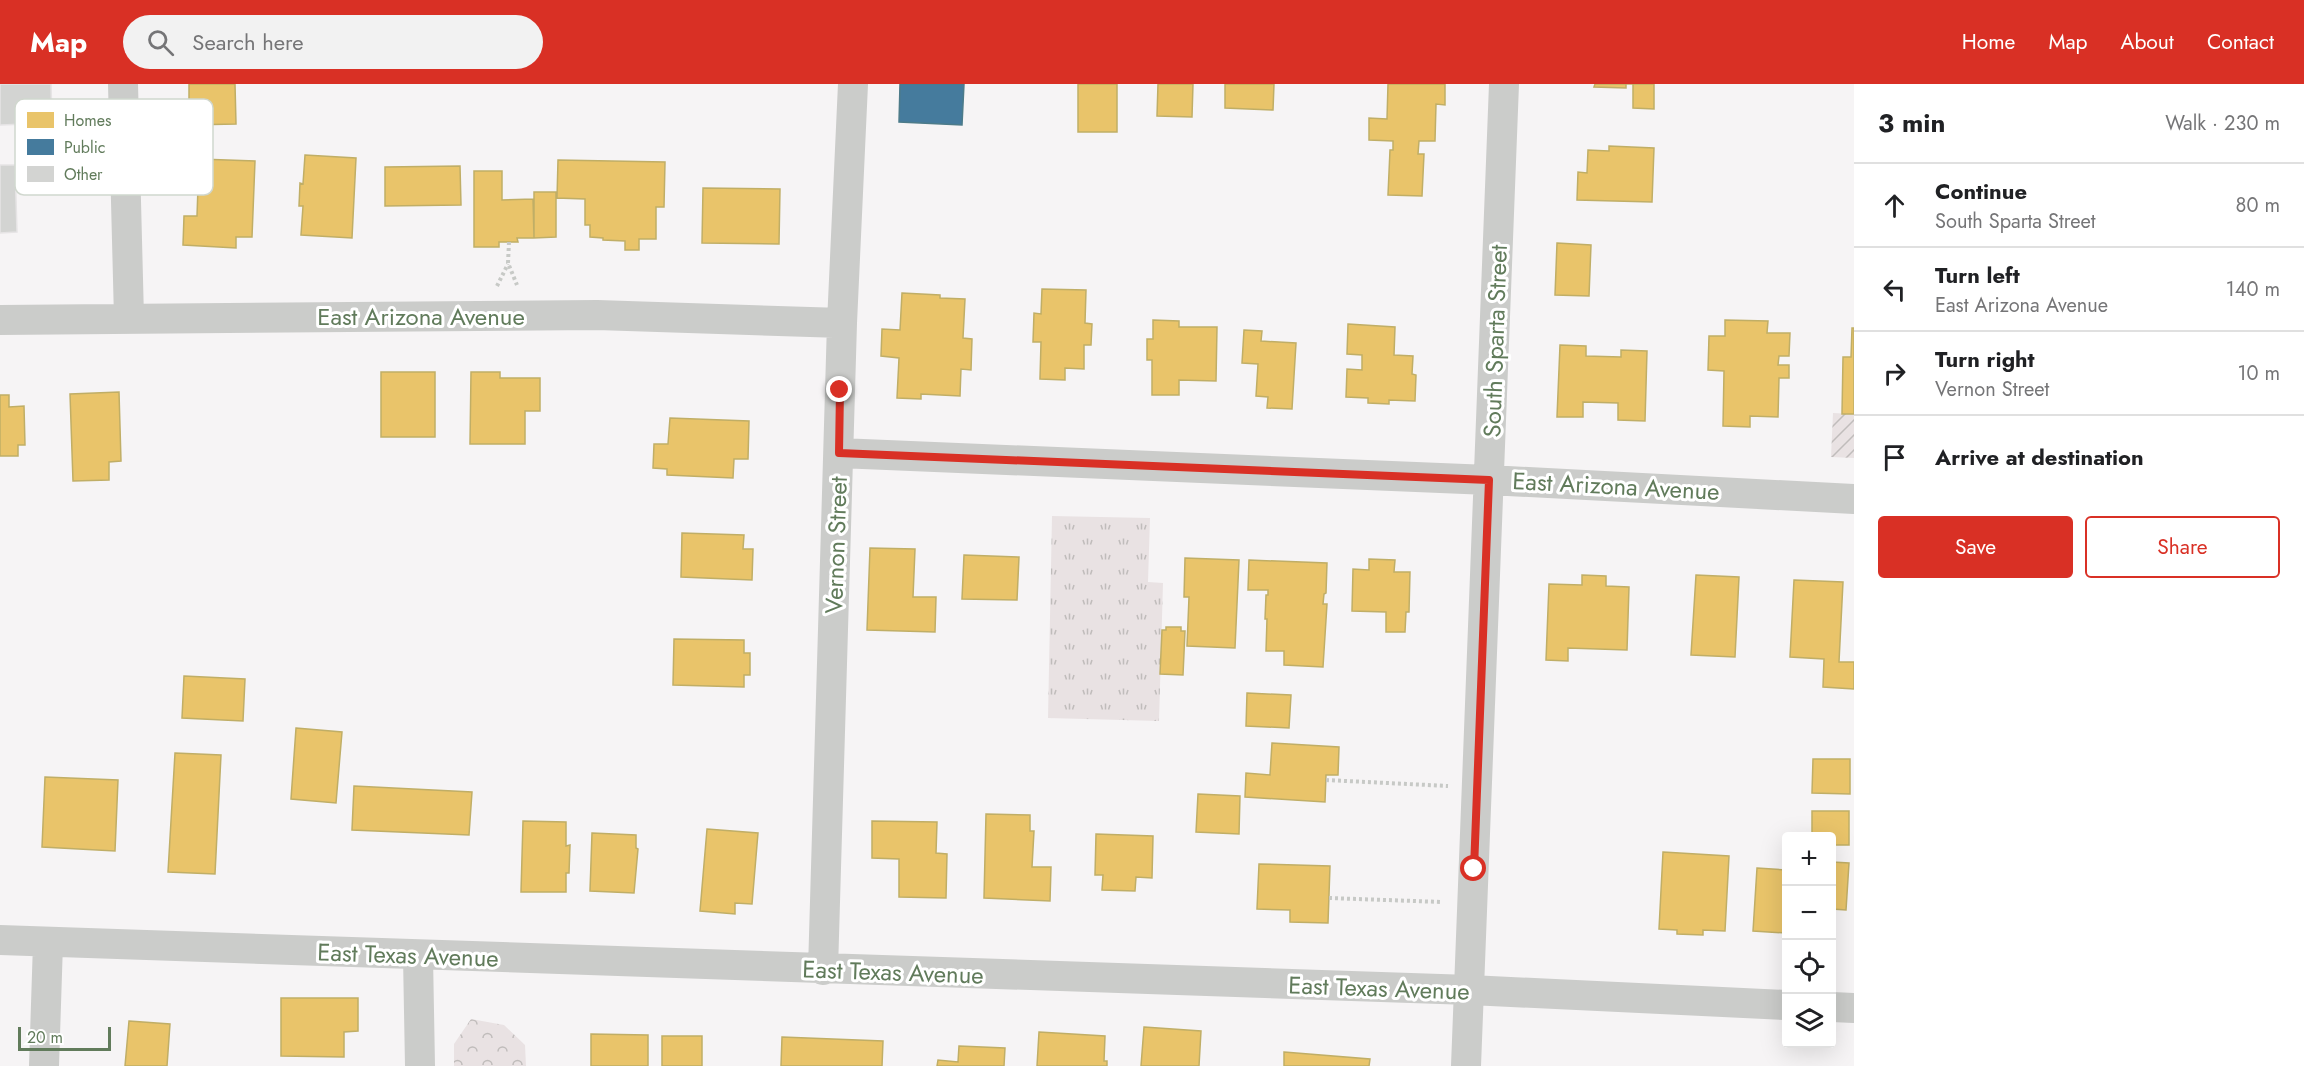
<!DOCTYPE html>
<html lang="en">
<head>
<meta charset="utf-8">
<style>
	body { margin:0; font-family:Jost,sans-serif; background:#f2f2f2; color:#202124 }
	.controls { position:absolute; right:18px; bottom:18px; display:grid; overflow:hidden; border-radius:6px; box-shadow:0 6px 24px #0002 }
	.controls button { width:54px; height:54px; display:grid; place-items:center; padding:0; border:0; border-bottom:2px solid #e0e0e0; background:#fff; color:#202124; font:30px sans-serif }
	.scale { position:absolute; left:18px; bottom:15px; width:93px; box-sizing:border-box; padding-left:6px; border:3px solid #617b5b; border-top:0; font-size:16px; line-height:21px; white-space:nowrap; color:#617b5b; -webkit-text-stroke:4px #fff; paint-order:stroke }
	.stop { position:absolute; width:18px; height:18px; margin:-14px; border:4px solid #d93025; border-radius:50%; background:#fff }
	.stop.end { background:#d93025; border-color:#fff; box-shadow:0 2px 6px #0008 }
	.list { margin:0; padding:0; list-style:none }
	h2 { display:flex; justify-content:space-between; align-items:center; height:78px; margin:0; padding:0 24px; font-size:26px }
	h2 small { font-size:20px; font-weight:400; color:#757577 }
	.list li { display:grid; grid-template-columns:39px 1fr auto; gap:18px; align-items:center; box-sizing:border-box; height:84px; padding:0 24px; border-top:2px solid #e0e0e0 }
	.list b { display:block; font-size:22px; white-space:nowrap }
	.list p { margin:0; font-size:20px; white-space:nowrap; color:#757577 }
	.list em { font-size:20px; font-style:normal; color:#757577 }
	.actions { display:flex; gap:12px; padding:18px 24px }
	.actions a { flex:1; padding:14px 0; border:2px solid #d93025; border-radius:6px; text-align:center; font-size:21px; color:#d93025 }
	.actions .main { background:#d93025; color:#fff }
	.icon { flex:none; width:33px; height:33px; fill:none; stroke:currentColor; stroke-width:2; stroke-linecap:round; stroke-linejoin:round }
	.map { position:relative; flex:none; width:1854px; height:982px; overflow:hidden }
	header { display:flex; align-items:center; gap:36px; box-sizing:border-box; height:84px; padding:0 30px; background:#d93025; color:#fff }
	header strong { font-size:28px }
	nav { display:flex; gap:33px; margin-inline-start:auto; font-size:21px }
	.search { width:420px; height:54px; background:#f2f2f2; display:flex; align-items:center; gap:15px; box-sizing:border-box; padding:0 21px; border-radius:33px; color:#757577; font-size:22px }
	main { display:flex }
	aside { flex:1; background:#fff }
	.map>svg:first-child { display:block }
	.grass { fill:url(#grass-tufts) }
	.forest { fill:url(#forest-crowns) }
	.garden { fill:url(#garden-furrows) }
	.homes { fill:#e9c46a; stroke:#c0ae66; stroke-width:1.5 }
	.public { fill:#457b9d; stroke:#4d7b89; stroke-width:1.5 }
	.building { fill:#d3d4d2; stroke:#e6e4e5; stroke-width:1.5 }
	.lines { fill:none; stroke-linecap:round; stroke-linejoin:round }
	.path { stroke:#c7c9c6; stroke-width:4; stroke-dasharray:3 3; stroke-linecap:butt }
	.street { stroke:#cbccca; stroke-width:30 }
	.route { stroke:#d93025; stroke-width:8 }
	.labels { text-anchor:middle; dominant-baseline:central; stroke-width:6; stroke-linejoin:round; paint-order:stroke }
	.street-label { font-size:24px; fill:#617b5b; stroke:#fff }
	.key { fill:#fff; stroke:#d0d7ce; stroke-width:1.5 }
	.key-label { font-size:16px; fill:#617b5b }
</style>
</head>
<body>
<header>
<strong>Map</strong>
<div class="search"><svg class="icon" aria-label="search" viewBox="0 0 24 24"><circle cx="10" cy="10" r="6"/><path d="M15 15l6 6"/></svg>Search here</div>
<nav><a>Home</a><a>Map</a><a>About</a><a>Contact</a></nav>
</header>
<main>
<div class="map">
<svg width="1854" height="982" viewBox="0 0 1854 982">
	<defs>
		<pattern id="grass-tufts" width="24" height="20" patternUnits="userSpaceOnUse" patternTransform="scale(1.5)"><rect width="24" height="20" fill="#e9e2e3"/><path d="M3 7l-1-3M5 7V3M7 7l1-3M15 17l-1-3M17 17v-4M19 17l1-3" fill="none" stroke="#c0bcbb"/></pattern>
		<pattern id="forest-crowns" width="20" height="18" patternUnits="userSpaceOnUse" patternTransform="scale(1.5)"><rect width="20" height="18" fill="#e9e2e3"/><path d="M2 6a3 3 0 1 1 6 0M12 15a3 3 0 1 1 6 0" fill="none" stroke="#c0bcbb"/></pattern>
		<pattern id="garden-furrows" width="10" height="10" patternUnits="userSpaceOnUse" patternTransform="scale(1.5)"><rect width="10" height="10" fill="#e9e2e3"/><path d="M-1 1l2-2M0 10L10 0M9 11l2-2" fill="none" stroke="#c0bcbb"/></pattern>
	</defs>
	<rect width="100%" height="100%" fill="#f6f4f5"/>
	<path class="grass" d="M1052,432L1150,434L1148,498L1163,499L1159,637L1048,634Z"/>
	<path class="forest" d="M471,935L504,941L525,961L526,982H454V960Z"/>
	<path class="garden" d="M1833,329L1854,330V374L1831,373Z"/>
	<path class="homes" d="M189,0H235L236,40L189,41Z
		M1078,0H1117V48H1078Z
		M1158,0H1193L1192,33L1157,32Z
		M1225,0H1274L1273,26L1225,24Z
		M1388,0H1445V21L1436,20L1435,57H1419L1418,70H1424L1422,112L1388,111L1390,66H1393V57L1369,56V34L1387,35Z
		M1595,0H1654V25L1633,24V0H1626V4L1594,3Z
		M1609,62L1654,64L1652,118L1577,116L1578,88L1587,89L1588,66L1609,67Z
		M305,71L356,74L352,154L301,151L303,122H299L300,99L303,100Z
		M199,75L255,77L252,153H236V164L183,161L184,132H197Z
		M558,76L665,78L664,123H656V155H639V166H625V157L603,156V154L590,153V141H585V115L557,114Z
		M460,82L461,121L385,122V83Z
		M474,87H502V116L533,115L534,154H517L518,158H499V163H474Z
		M703,104L780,105L779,160L702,159Z
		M534,108H556V153L534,154Z
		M1557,159L1591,161L1589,212L1555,211Z
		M1042,205L1086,206L1085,239L1092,240L1091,261H1084V285L1065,284V296L1040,295L1041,258H1033L1034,229L1041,230Z
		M902,209L940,211V214L965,215L963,254L972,255L971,286L961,285L960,312L921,310V315L897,314L899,274L881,272L882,245L900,246Z
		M1153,236L1179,237V243H1217L1216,297L1179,296V311H1152V276H1147V255H1153Z
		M1725,236L1768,237L1767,249H1790L1789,272H1779L1778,281H1789V294H1779L1778,333L1750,332V343L1723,342L1724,287L1708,286L1709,252H1725Z
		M1348,240L1395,243L1394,271L1413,272L1412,290L1416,291L1415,317L1389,316V320L1368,319V314L1346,313L1347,285L1362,286V271L1347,270Z
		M1852,244H1854V330H1842L1843,273H1851Z
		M1244,246L1262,247L1261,257L1296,259L1292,325L1267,324L1268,313L1256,312L1258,280L1242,279Z
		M1560,261L1586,262V272L1621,273V266L1647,267L1645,337L1618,336V319L1583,318V333H1557Z
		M381,288H435V353H381Z
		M471,288H500V294H540V327H525V360H470Z
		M119,308L121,377L109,378V396L73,397L70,310Z
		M0,311H9V323L24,322L25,361H18V372H0Z
		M670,334L749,337L748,375H734L733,394L667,391V385L653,384L654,360H668Z
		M682,449L744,451L743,465H753L752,496L681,493Z
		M870,464L915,465L913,513H936L935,548L867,546Z
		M964,471L1019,473L1017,516L962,515Z
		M1185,474L1239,476L1235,564L1187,562L1189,513H1184Z
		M1369,475L1395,476L1394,488H1410L1409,528H1406L1405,548H1386V528L1352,527L1353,485L1369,486Z
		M1249,476L1327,479L1326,509L1324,510L1323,520H1327L1323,583L1284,581V567H1266L1267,535H1265L1266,511H1268V506H1248Z
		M1582,491L1606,492V502L1629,503L1627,566L1568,564V577L1546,576L1549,500L1582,501Z
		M1696,491L1739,493L1735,573L1691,571Z
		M1794,496L1843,498L1839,578H1854V605L1823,603L1824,575L1790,573Z
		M1166,543H1181V547H1185L1183,591L1160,590L1162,546H1166Z
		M674,555L744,556V569H750V591H744V603L673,601Z
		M184,592L245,595L243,637L182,634Z
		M1247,609L1291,611L1289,644L1246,642Z
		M296,644L342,648L336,719L291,715Z
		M1272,659L1339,663L1338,691H1326L1325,718L1245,713L1246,689L1270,691Z
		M175,669L221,671L215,790L168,788Z
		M1813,675H1850V710L1812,709Z
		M45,693L118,696L115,767L42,763Z
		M354,702L472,708L469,751L352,746Z
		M1198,710L1240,712L1239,750L1196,748Z
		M1812,727H1849V761H1832V752H1812Z
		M986,730L1030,731V747H1034L1032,783H1051L1050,817L984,814Z
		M523,737L566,738V762L570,761L569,789H566V808H521Z
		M872,737L937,738L936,769L947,770L946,814L899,813V775L872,774Z
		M707,745L758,749L752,820L735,819V830L700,827Z
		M592,749L636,751V764L638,765L634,809L590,807Z
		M1096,750L1153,752L1152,794L1136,793L1135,807L1102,806L1103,791H1095Z
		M1663,768L1729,772L1725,847L1703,846V851L1677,850V846L1659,845Z
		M1832,778L1849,779L1846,826L1832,825Z
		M1259,780L1330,782L1328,839L1290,838V826L1257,825Z
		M1757,784L1786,786V849L1753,847Z
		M281,914H358V947L344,948V973L281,972Z
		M129,937L170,940L167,982H125Z
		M1144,943L1201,947L1199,982H1141Z
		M1039,948L1105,952L1104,977H1107V982H1037Z
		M591,950L648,951V982H591Z
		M662,952H702V982H662Z
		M782,953L883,957L882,982H781Z
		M959,962L1005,964L1004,982H937L938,976L958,978Z
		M1284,968L1370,975L1369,982H1284Z"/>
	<path class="public" d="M900,0H964L962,41L899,38Z"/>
	<path class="building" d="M0,0H51L52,39L0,41Z
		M0,81H15L17,148L0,149Z"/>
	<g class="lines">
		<path class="path" d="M509,158L508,179L517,201
			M497,202L508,180
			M1326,696L1448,702
			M1329,814L1442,818"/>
		<path class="street" d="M123,0L129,234
			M0,236L597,231L842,239
			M839,369L1489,396L1854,415
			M0,856L1470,906L1786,921
			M418,872L420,982
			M823,886L842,239L853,0
			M1832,923L1854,924
			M44,982L48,859
			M1466,982L1504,0"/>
	</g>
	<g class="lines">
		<path class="route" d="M840,306L839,369L1489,396L1474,785"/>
	</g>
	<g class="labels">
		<g class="street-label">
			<text x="421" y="232">East Arizona Avenue</text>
			<text transform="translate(1495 257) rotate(-88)">South Sparta Street</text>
			<text transform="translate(1616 402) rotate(3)">East Arizona Avenue</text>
			<text transform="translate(836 461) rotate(-88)">Vernon Street</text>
			<text transform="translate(408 871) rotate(2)">East Texas Avenue</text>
			<text transform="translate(893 888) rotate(2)">East Texas Avenue</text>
			<text transform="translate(1379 904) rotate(2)">East Texas Avenue</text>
		</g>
	</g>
	<rect x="15" y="15" width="198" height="96" rx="9" class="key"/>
	<rect x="27" y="28" width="27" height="16" fill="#e9c46a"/>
	<rect x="27" y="55" width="27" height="16" fill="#457b9d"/>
	<rect x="27" y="82" width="27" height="16" fill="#d3d4d2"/>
	<g class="key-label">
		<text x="64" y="42">Homes</text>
		<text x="64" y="69">Public</text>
		<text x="64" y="96">Other</text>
	</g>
</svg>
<div class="controls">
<button>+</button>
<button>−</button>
<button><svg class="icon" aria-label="locate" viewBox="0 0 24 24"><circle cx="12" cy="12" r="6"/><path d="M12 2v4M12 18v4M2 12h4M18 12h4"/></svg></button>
<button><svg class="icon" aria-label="layers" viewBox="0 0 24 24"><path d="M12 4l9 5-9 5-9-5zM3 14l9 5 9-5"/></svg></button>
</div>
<div class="scale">20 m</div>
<div class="stop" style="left:1474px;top:785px"></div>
<div class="stop end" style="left:840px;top:306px"></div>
</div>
<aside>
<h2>3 min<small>Walk · 230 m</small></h2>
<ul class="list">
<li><svg class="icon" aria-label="ahead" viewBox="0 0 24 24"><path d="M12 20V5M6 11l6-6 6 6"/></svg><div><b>Continue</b><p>South Sparta Street</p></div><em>80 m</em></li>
<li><svg class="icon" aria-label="left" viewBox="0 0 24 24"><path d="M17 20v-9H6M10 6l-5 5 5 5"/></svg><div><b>Turn left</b><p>East Arizona Avenue</p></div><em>140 m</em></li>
<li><svg class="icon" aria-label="right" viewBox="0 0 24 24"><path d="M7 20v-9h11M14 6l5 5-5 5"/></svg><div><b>Turn right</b><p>Vernon Street</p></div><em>10 m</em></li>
<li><svg class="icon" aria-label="arrive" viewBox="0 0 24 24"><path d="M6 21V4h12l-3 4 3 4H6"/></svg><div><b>Arrive at destination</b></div></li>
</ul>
<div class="actions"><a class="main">Save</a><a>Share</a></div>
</aside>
</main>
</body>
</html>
